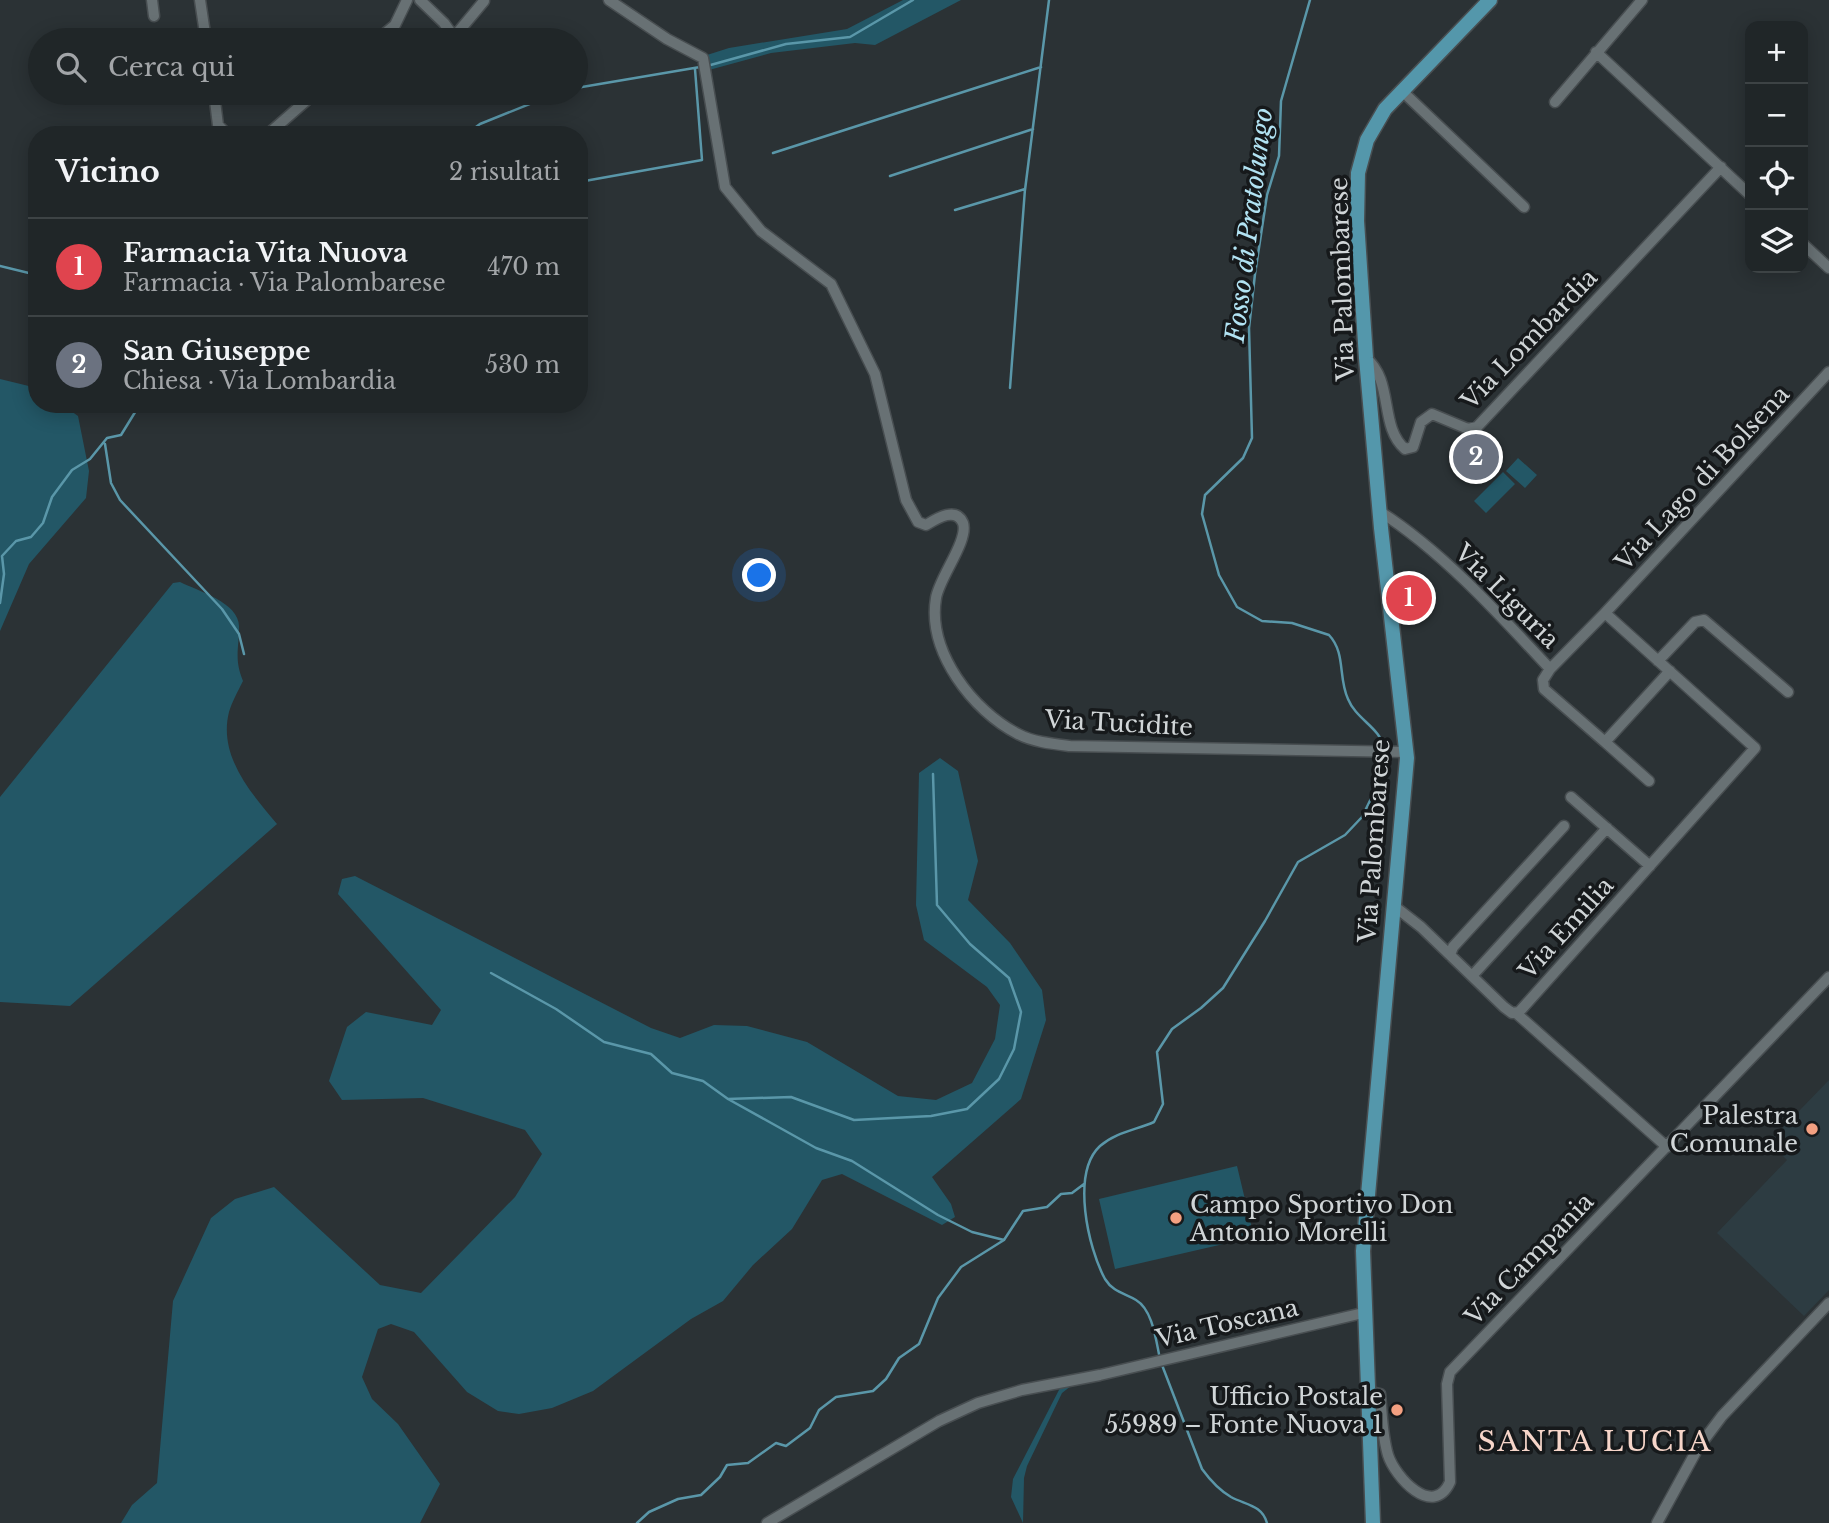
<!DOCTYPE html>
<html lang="it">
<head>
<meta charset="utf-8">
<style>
	body { margin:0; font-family:"Libre Baskerville",serif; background:#282e30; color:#f1f3f6 }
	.controls { position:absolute; right:21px; top:21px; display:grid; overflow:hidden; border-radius:14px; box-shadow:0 4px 18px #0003 }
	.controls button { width:63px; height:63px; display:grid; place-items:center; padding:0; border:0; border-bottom:2px solid #3d4345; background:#202628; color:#f1f3f6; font:35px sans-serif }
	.you { position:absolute; left:760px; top:576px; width:24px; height:24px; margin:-18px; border:5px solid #fff; border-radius:50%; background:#1a73e8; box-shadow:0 0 0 10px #1a73e833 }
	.badge { display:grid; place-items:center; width:46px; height:46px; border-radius:50%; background:#1a73e8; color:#fff; font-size:23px; font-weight:700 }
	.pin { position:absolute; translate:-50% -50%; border:4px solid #fff; box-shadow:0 2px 7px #0006 }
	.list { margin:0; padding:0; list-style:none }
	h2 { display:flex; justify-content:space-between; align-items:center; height:91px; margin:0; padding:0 28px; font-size:30px }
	h2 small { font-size:23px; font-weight:400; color:#a2a5a8 }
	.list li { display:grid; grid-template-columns:46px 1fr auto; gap:21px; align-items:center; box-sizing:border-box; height:98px; padding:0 28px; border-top:2px solid #3d4345 }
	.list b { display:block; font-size:26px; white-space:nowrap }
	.list p { margin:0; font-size:23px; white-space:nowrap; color:#a2a5a8 }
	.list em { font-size:23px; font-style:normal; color:#a2a5a8 }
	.icon { flex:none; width:38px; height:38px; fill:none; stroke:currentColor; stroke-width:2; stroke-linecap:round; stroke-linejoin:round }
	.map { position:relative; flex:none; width:1829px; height:1523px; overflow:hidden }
	.search { position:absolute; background:#202628; box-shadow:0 4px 18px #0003; left:28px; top:28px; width:560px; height:77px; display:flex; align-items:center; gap:18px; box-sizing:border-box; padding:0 24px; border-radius:38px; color:#a2a5a8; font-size:26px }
	.panel { position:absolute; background:#202628; box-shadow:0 4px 18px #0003; left:28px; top:126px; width:560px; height:287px; border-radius:28px }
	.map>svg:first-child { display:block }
	.built { fill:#2d3c42 }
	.green { fill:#235766 }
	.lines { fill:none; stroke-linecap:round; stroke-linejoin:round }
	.stream { stroke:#5a97a9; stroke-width:2.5 }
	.minor-casing { stroke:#484e51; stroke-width:13 }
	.major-casing { stroke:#484e51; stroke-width:17 }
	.minor { stroke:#687174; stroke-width:10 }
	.major { stroke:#5497ab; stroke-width:14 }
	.poi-dot { fill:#f3a081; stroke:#16191b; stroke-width:2.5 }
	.labels { text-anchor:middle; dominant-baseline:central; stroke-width:7; stroke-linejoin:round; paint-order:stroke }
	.street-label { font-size:24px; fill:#d0d5d7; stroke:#16191b }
	.poi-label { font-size:24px; fill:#d0d5d7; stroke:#16191b; text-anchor:end }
	.water-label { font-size:26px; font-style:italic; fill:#b2e3f3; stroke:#16191b }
	.quarter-label { font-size:28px; letter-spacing:2px; fill:#f6d5c9; stroke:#16191b }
</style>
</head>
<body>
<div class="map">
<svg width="1829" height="1523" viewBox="0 0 1829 1523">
	<rect width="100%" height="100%" fill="#2b3235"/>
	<path class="built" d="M1829,1080V1290L1804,1316L1717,1233L1787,1160L1769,1142Z"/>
	<path class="green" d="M903,0H961L875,45L855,43L771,53L709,70L707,55L729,48L847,29Z
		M0,379L37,388V404H61L78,416L89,471L86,498L29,564L0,631Z
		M1518,458L1537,475L1525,488L1506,471Z
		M1503,472L1515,484L1486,513L1474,501Z
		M180,582C198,591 240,603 239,627C239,650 234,659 243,681C238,691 232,702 229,712C218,756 251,793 277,824L70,1006L0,1002V797L173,583Z
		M940,758L958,771L978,861L968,900L1010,943L1042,990L1046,1020L1021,1099L932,1177L951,1204L955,1217L942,1225L842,1174L822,1180L792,1229L753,1265L723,1301L691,1319L593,1391L552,1408L519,1414L498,1411L467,1392L414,1332L391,1324L378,1329L362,1377L372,1399L398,1424L440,1484L420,1523H121L132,1505L157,1483L173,1301L211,1218L235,1199L274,1187L380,1285L421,1293L515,1197L542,1154L525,1130L423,1098L342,1100L329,1081L347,1027L366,1012L432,1025L441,1010L338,894L342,879L355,876L651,1028L680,1038L714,1025L747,1026L807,1042L898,1096L936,1100L972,1083L995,1039L1000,1005L987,987L924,940L916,905L919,773Z
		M1237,1166L1254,1237L1115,1269L1099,1199Z
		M1066,1385L1071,1386L1062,1393L1027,1466L1024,1478L1023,1523L1011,1497L1013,1479L1060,1388Z"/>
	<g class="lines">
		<path class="stream" d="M1310,0L1281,101L1279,156L1267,195L1255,274L1249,328L1252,438L1243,458L1205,495L1202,514L1219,575L1237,607L1262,621L1292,623L1329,635C1346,653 1338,678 1348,699C1356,719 1379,727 1385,748
			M707,66L786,44L850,37L913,0
			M576,88L700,67
			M465,135L480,124L557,93
			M773,153L1041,67
			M890,176L1033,129
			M579,182L702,160L695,69
			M1025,190L1049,0
			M955,210L1025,189L1010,388
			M0,266L37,275
			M105,444L111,483L120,500L222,609L239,634L244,654
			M0,603L4,574L2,556L16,541L31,537L43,523L52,497L72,470L90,459L107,438L121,435L137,409L144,404
			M491,973L556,1009L604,1042L651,1054L672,1073L703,1081L728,1099L816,1148L852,1161L938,1215L972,1232L1004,1240
			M728,1099L791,1097L854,1120L931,1116L967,1109L999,1079L1014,1049L1021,1012L1009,978L970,944L937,905L933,774
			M1160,1359C1156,1341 1153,1310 1136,1300C1124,1293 1113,1292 1105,1279C1088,1248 1071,1173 1100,1146C1116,1132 1136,1130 1154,1122L1163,1104L1157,1052L1172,1029L1201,1008L1223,988L1265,921L1298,862L1345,835L1362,817L1384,772L1385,755
			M1162,1365L1202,1469C1210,1480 1219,1490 1231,1497C1246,1505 1262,1505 1267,1523
			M637,1523L649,1512L678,1499L701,1495L720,1477L727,1465L748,1463L776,1443L786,1446L810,1428L819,1410L836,1397L873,1391L886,1379L899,1358L919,1344L938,1298L961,1267L1004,1240L1023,1211L1047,1207L1061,1194L1072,1193L1084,1184"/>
		<defs>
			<path id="minor" d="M152,0L154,16
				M200,0L206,40
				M420,0L444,23L454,37L484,1
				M609,0L667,39L703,58L725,187L761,231L831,284L875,374L906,500L918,522L926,525C936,519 956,506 963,523C969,540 939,578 936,598C927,652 973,711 1018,734C1033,742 1053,744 1070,746L1407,752
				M377,40L395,25L407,0
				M1596,52L1750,195
				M1401,90L1524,207
				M214,93L218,125L228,135
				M1555,102L1642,0
				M267,135L315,93
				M1803,244L1829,268
				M1366,358C1394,381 1379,427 1405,449L1413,447L1421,422L1432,414L1468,429L1477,427L1721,167
				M1379,511C1441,550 1500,615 1550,669L1605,613L1755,748L1519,1012L1512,1013L1504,1007L1421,927L1394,906
				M1605,613L1829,372
				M1658,661L1695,622L1704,620L1788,692
				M1550,669L1543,680L1544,689L1605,742L1670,671
				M1605,742L1649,781
				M1571,797L1650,866
				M1450,955L1453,947L1564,826
				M1472,976L1607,828
				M1516,1013L1667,1147
				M1367,1391L1380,1394C1382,1414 1382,1435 1388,1455C1395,1477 1433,1519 1450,1482L1447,1384L1450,1372L1829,977
				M767,1523L939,1421L978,1403L1022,1390L1100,1375L1363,1313
				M1657,1523L1698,1448L1722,1416L1829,1303"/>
			<path id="major" d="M1373,1523L1363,1251L1407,758L1381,528L1366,358L1357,221L1358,173L1367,140L1385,109L1490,0"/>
		</defs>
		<use href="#minor" class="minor-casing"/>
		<use href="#major" class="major-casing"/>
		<use href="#minor" class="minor"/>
		<use href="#major" class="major"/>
	</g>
	<g class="poi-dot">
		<circle cx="1812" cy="1129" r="7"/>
		<circle cx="1176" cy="1218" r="7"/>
		<circle cx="1397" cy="1410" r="7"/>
	</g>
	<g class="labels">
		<g class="street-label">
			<text transform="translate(1342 279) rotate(-92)">Via Palombarese</text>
			<text transform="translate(1529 339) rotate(-46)">Via Lombardia</text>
			<text transform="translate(1702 478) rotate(-47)">Via Lago di Bolsena</text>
			<text transform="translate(1507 596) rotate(45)">Via Liguria</text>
			<text transform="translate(1119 723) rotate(3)">Via Tucidite</text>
			<text transform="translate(1374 841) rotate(-86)">Via Palombarese</text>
			<text transform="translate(1566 928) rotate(-48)">Via Emilia</text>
			<text transform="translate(1529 1259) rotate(-46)">Via Campania</text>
			<text transform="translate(1227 1323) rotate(-13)">Via Toscana</text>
		</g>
		<g class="poi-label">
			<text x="1798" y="1115">Palestra<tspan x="1798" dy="28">Comunale</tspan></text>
			<text x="1190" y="1204" text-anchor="start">Campo Sportivo Don<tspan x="1190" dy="28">Antonio Morelli</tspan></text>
			<text x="1383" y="1396">Ufficio Postale<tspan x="1383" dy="28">55989 – Fonte Nuova 1</tspan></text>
		</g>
		<g class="water-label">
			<text transform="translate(1249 225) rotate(-83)">Fosso di Pratolungo</text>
		</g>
		<g class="quarter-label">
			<text x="1595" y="1441">SANTA LUCIA</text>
		</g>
	</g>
</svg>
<div class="controls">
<button>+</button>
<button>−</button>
<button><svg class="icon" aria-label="locate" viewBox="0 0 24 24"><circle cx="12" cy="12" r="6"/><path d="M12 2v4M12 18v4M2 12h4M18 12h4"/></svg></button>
<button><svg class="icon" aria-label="layers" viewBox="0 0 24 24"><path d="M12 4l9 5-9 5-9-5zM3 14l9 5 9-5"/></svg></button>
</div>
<div class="you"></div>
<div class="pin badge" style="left:1409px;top:598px;background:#e0444e">1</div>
<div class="pin badge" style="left:1476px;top:457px;background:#6b7280">2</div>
<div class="search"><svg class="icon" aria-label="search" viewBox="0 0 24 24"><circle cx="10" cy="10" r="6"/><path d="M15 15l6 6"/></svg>Cerca qui</div>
<section class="panel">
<h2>Vicino<small>2 risultati</small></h2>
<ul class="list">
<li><span class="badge" style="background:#e0444e">1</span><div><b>Farmacia Vita Nuova</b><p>Farmacia · Via Palombarese</p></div><em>470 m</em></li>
<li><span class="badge" style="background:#6b7280">2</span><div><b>San Giuseppe</b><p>Chiesa · Via Lombardia</p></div><em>530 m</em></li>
</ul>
</section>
</div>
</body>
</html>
